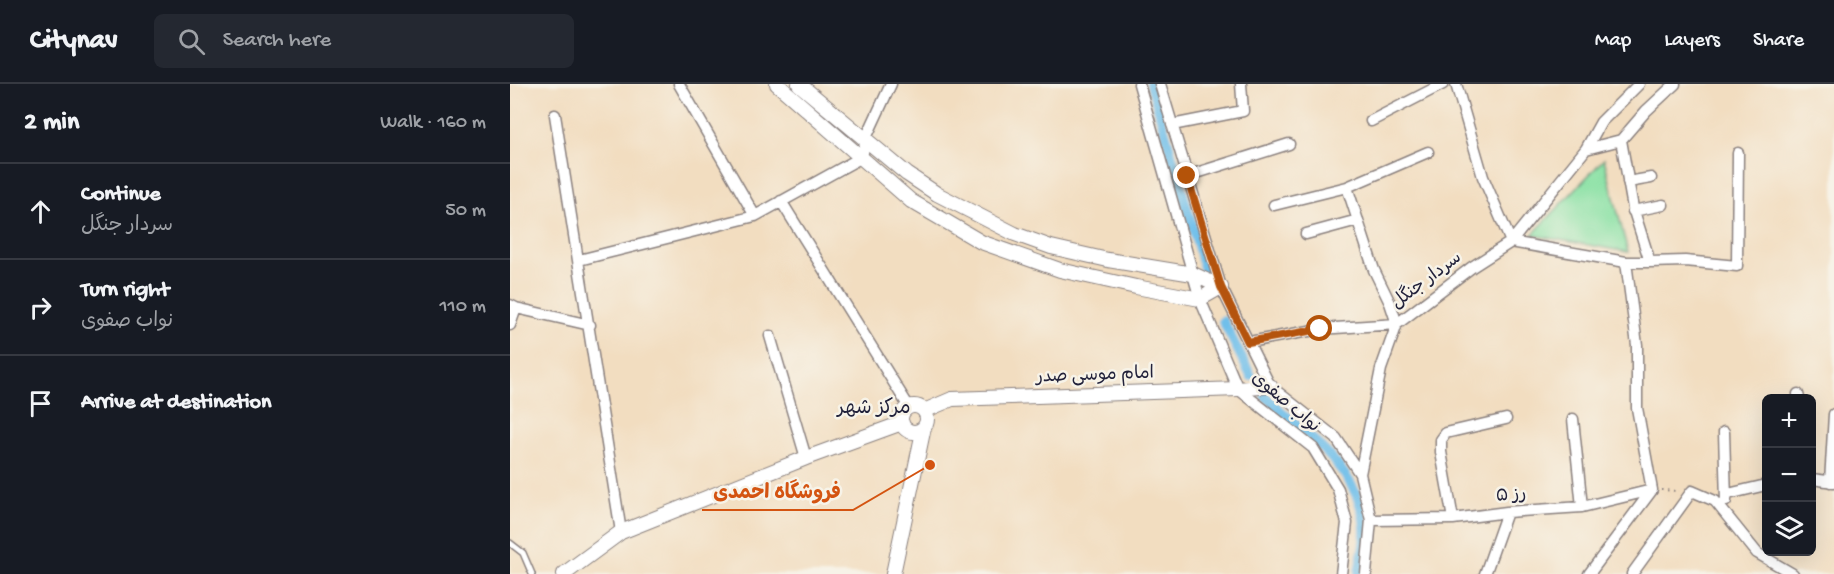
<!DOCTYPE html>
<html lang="en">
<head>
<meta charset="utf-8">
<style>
	body { margin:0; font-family:"Gochi Hand","Playpen Sans Arabic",sans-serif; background:#242831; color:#f1f3f6 }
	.controls { position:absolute; right:18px; bottom:18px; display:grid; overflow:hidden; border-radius:9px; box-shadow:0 6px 24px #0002 }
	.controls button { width:54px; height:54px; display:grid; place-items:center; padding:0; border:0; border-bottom:2px solid #363941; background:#171b24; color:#f1f3f6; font:30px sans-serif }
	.stop { position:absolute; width:18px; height:18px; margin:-14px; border:4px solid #b45309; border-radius:50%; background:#fff }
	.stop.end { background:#b45309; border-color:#fff; box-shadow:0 2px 6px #0008 }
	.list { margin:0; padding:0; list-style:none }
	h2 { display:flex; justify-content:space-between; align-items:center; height:78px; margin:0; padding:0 24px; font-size:26px }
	h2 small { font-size:20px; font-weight:400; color:#9ea1a6 }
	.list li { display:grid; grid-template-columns:39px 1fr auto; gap:18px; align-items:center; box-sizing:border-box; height:96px; padding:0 24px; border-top:2px solid #363941 }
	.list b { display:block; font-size:22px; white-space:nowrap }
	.list p { margin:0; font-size:20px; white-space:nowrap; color:#9ea1a6 }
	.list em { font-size:20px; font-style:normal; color:#9ea1a6 }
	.icon { flex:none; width:33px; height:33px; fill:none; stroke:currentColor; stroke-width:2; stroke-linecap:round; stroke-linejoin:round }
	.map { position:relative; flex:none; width:1324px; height:490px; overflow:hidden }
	header { display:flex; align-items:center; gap:36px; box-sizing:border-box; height:84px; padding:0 30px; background:#171b24; border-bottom:2px solid #363941 }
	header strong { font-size:28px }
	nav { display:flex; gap:33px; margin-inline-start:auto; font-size:21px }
	.search { width:420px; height:54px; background:#242831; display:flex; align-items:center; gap:15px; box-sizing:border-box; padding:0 21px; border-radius:9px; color:#9ea1a6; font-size:22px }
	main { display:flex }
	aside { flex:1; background:#171b24 }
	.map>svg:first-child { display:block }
	.green { fill:#89e1a4; stroke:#568270; stroke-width:1.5 }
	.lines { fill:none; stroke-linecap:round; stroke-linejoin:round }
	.canal { stroke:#6fbfea; stroke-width:10 }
	.lane-casing { stroke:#8a807e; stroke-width:8 }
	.street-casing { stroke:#8a807e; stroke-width:13 }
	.secondary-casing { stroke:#8a807e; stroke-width:16 }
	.path { stroke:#8a807e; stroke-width:2; stroke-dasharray:1.5 4.5; stroke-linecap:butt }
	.lane { stroke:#fff; stroke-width:5 }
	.street { stroke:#fff; stroke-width:10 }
	.secondary { stroke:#fff; stroke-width:14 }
	.route { stroke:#b45309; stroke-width:8 }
	.labels { text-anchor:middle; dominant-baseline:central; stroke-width:5; stroke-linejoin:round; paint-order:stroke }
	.street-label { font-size:18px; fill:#22223b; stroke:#f7f3e8 }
	.neighbourhood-label { font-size:20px; fill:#22223b; stroke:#f7f3e8 }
	.leader { fill:none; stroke:#d45411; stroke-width:2 }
	.callout-dot { fill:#d45411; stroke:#f7f3e8; stroke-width:2 }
	.callout-label { font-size:20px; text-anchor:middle; font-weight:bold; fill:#d45411; stroke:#f7f3e8; stroke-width:5; stroke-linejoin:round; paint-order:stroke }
</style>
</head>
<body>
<header>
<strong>Citynav</strong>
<div class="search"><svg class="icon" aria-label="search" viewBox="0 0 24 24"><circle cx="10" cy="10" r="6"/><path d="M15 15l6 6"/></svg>Search here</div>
<nav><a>Map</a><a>Layers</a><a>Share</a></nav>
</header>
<main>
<aside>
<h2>2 min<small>Walk · 160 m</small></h2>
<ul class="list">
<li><svg class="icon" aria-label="ahead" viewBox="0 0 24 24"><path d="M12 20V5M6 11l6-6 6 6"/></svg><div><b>Continue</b><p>سردار جنگل</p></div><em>50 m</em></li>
<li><svg class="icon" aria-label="right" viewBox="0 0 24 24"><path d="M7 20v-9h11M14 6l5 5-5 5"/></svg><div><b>Turn right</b><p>نواب صفوی</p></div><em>110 m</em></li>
<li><svg class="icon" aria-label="arrive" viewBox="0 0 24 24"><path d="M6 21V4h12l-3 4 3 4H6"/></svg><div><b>Arrive at destination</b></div></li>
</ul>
</aside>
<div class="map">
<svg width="1324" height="490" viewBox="0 0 1324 490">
	<rect width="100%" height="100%" fill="#f7f3e8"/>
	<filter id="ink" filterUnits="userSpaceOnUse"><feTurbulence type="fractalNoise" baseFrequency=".0167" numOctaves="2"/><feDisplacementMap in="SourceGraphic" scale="12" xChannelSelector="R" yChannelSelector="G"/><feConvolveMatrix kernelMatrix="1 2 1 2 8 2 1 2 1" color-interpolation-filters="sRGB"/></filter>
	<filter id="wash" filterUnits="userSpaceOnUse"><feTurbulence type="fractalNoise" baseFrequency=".008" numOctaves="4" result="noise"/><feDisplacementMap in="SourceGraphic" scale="24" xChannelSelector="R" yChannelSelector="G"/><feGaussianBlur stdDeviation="1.35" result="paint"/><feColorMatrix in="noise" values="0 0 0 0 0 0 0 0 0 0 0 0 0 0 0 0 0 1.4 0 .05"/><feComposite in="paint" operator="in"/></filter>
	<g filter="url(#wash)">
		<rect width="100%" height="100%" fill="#f2ddc0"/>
		<path class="green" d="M1094,75L1118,168L1022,151Z"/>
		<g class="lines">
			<path class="canal" d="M641,0L699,200
				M713,237L741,292
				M755,312C793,350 851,385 855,444C856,459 851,475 849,490"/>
		</g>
	</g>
	<g filter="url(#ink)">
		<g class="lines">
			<defs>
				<path id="lane" d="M0,459L13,469L22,490"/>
				<path id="street" d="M169,0L245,132
					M629,0L690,215L728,305L803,364L828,405L837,439L831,490
					M650,0L711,203L760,302L826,354L850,390L861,436L856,490
					M946,0L973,93L1001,158L1076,65L1091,38L1129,0
					M45,31L111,448
					M861,37L933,0
					M662,41L733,27L731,0
					M1076,65L1111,56L1136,27L1165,0
					M677,92L779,60
					M1118,98L1141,94
					M271,117L399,323
					M764,121L837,103
					M1123,127L1153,121
					M796,150L848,136
					M69,176L245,132L352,73L356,54L381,0
					M1140,178L1175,177L1227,182L1228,69
					M6,224L80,241
					M0,241L6,224L0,221
					M260,252L296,374
					M739,258L810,245L887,240L962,183L1001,158L1116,178H1140L1123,124L1111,56
					M1288,310L1289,314
					M1063,335L1072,423
					M1214,348L1216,417
					M850,390L871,285L887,240L880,219L864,186L837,103L918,68
					M1302,395L1324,398
					M1320,398L1324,330
					M1215,417L1218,410L1256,401
					M943,435L931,368V356L936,349L996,335
					M861,436L943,435L997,428L1072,423L1142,406
					M975,490L997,428
					M1079,490L1142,406L1127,324V261L1116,178
					M1122,490L1182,407L1205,417L1247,469L1283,490"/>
				<path id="secondary" d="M267,0L401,117L471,158L550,186L626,203L690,215L711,203
					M289,0L397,90L427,110L505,150L541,163L598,176L683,190L711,203
					M391 335a13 13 0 1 1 26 0a13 13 0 1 1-26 0Z
					M414,327L442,315L728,305L760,302
					M54,490L111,448L296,374L392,339
					M383,490L414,343"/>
			</defs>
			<use href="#lane" class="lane-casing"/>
			<use href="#street" class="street-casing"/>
			<use href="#secondary" class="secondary-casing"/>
			<path class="path" d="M1151,406L1169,407"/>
			<use href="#lane" class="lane"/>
			<use href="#street" class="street"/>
			<use href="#secondary" class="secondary"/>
		</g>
	</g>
	<g class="lines" filter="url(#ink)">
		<path class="route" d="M677,92L711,203L738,258L810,245"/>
	</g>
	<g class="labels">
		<g class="street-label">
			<text transform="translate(917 197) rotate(-37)">سردار جنگل</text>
			<text transform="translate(585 292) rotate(-2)">امام موسی صدر</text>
			<text transform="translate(775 319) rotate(40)">نواب صفوی</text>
			<text transform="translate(1001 412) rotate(-5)">رز ۵</text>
		</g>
		<g class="neighbourhood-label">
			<text x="364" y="325">مرکز شهر</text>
		</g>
	</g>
	<path class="leader" d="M420 381L343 426H192"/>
	<circle class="callout-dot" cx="420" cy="381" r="6"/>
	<g class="callout-label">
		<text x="267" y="414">فروشگاه احمدی</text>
	</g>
</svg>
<div class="controls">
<button>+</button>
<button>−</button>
<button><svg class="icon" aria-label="layers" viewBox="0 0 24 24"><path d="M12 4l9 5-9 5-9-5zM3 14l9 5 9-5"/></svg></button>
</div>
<div class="stop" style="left:810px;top:245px"></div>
<div class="stop end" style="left:677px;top:92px"></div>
</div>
</main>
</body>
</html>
